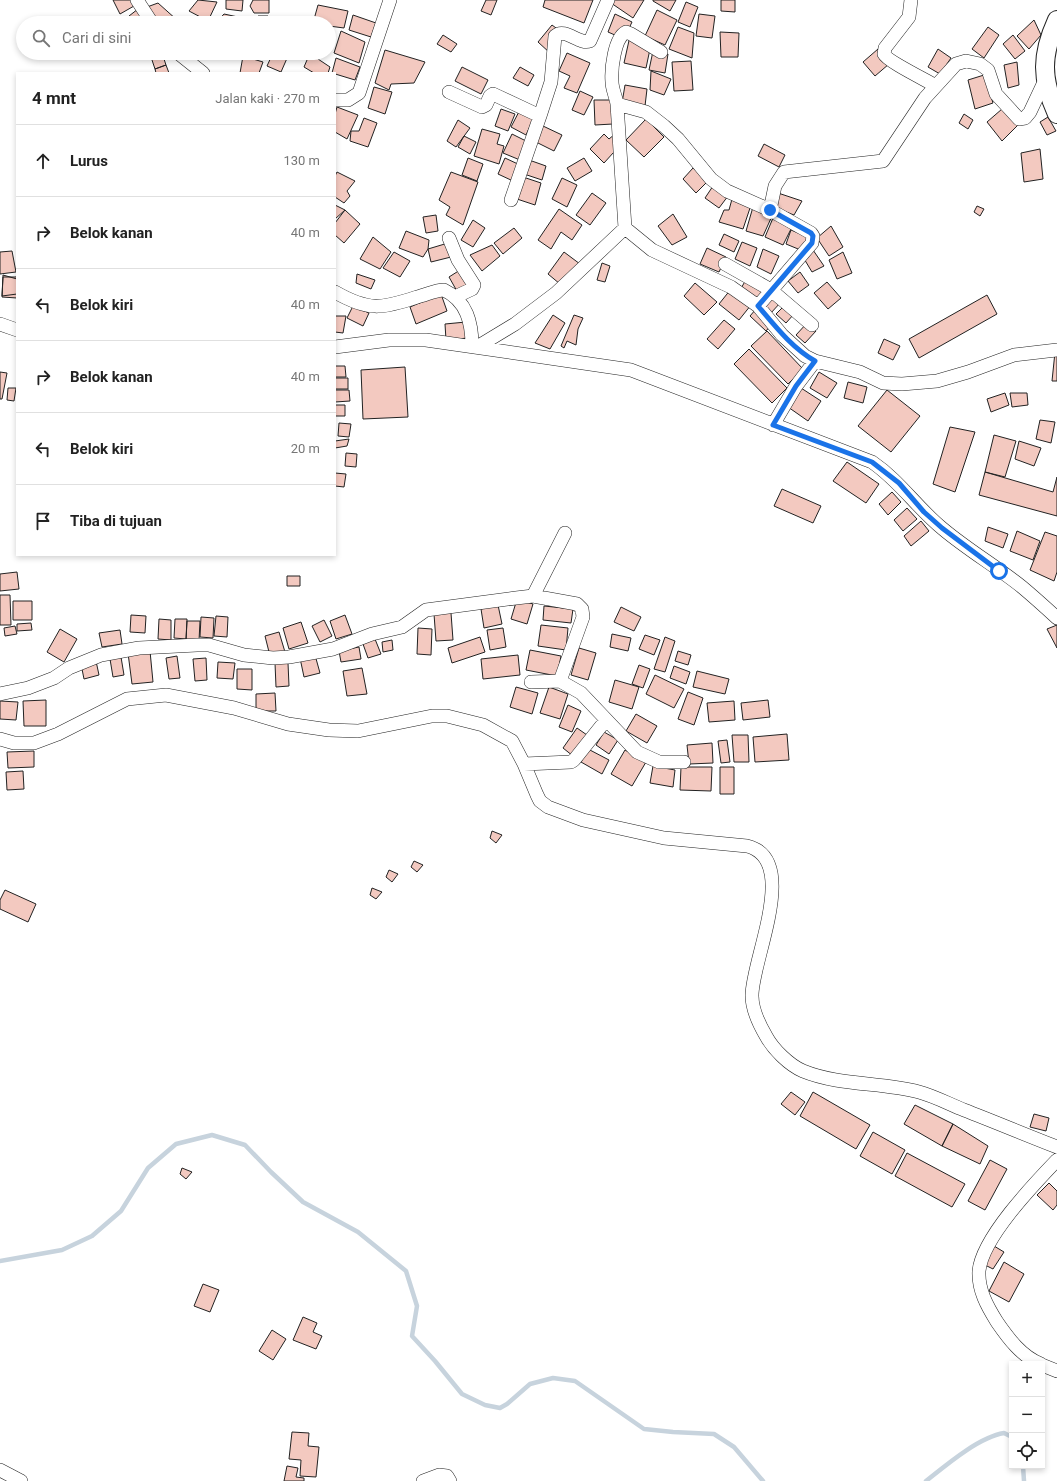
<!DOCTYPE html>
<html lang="id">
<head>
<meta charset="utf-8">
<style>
	body { margin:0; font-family:Roboto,sans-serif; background:#f2f2f2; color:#222 }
	.controls { position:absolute; right:12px; bottom:12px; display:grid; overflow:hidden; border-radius:0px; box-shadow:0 2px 6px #0003 }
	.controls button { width:36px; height:36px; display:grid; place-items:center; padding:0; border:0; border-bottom:1px solid #e0e0e0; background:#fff; color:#222; font:20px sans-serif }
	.stop { position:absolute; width:12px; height:12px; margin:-9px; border:3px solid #1a73e8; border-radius:50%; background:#fff }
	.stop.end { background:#1a73e8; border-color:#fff; box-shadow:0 1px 4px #0008 }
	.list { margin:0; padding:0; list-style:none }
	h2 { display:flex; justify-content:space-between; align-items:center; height:52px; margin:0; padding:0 16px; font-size:17px }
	h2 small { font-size:13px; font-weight:400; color:#767676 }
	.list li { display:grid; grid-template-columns:26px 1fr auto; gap:12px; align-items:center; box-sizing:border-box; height:72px; padding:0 16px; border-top:1px solid #e0e0e0 }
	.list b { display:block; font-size:15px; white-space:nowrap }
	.list em { font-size:13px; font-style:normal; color:#767676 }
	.icon { flex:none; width:22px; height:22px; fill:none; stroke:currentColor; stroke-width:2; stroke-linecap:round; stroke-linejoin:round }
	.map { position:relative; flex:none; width:1057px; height:1481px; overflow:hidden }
	.search { position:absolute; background:#fff; box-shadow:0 2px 6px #0003; left:16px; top:16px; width:320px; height:44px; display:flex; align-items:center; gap:10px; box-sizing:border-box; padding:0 14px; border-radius:22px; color:#767676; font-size:15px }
	.panel { position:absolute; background:#fff; box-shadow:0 2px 6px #0003; left:16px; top:72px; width:320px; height:484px; border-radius:0px }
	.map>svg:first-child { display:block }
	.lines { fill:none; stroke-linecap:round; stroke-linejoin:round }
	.stream { stroke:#c7d3dd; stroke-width:4.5 }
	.building { fill:#f3c9c0; stroke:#222 }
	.street-casing { stroke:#222; stroke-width:14 }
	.secondary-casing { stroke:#222; stroke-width:20 }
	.street { stroke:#fff; stroke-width:13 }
	.secondary { stroke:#fff; stroke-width:18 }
	.route { stroke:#1a73e8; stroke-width:5 }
</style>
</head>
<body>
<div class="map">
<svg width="1057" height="1481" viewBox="0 0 1057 1481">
	<rect width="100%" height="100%" fill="#fff"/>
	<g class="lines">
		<path class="stream" d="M0,1261L62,1250L92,1236L121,1211L148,1168L176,1144L212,1135L245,1145L271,1172L303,1202L358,1232L406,1271L417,1306L412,1336L435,1361L462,1394L485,1405L500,1408L507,1404L530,1384L553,1378L575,1381L644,1429L673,1432L714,1434L734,1447L763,1481
			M1023,1466L1024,1481
			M926,1481C946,1465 979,1437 1004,1433L1012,1437"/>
	</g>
	<path class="building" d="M113,0H131L134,6L120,14Z
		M198,0L217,2L208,21L189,11Z
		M226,0H243L242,11L226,9Z
		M253,0H269V13H254L250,6Z
		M486,0H497L491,15L481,11Z
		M545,0H593L584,23L543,7Z
		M612,0H644L633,18L611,3Z
		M653,0H676L670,11L653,1Z
		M721,0H735V12L721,11Z
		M686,2L698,7L690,27L678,22Z
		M158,3L177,20L168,23H157L147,7Z
		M318,5L348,11L344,28L329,26V23H313Z
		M138,9L149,23H133L129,16Z
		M657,10L677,20L665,45L645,36Z
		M224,14L252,20L247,23H216Z
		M615,14L632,22L624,39L608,32Z
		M699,14L715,16L712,38L696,36Z
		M353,15L376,23L371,37L349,30Z
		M258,16H268L269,23H255Z
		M1034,20L1041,35L1029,49L1017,36Z
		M552,25L556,28L552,32L550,53L538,42Z
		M678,27L694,33L692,58L669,49Z
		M988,27L999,35L984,58L972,49Z
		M341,31L365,42L359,63L334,53Z
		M720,32L739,33L738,57H721Z
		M443,35L457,44L451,52L437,44Z
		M1013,35L1025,51L1015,59L1003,44Z
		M630,36L650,49L646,68L624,63Z
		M878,49L889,64L875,76L863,62Z
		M938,49L951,58L940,74L928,67Z
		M385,50L425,62L414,83L391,84L389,90L375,83Z
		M653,51L659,55L668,54L665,73L649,70Z
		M152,53H162L166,65L155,69L150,54Z
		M273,53H283L288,56L281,72L267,66Z
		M310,53H321L318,59L330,67L328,73H314L304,67Z
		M567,53L590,63L577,93L564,88L570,76L559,71Z
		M243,56L263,62L259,73H240Z
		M336,58L360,67L355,80L332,73Z
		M691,61L693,90L674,91L672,62Z
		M1017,62L1019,85L1008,88L1004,65Z
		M166,65L169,73H156L155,69Z
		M462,67L488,80L481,94L455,81Z
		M520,67L534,75L528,86L513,78Z
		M651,71L671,79L664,95L650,90Z
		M984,75L993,103L975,109L968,80Z
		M625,85L647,89L645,106L622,103Z
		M374,87L392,92L385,114L368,108Z
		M580,91L593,97L584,115L572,110Z
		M594,100H612L613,124L595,125Z
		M524,102L538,109L526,135L511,127Z
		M337,107L358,115L347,139L335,132V114Z
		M501,109L515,114L508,131L495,126Z
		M1002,109L1019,124L1002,141L987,122Z
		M964,114L973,120L968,129L959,123Z
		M1048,117L1056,131L1047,135L1040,122Z
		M364,118L377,123L368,147L350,141L351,131H359Z
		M646,119L664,137L644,157L626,140Z
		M458,120L470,128L456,147L447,141Z
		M543,126L562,135L554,151L536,142Z
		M482,129L500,134L497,144L504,146L499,164L474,156Z
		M512,134L528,142L520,160L503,153Z
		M604,134L609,139L615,134L623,142L604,163L590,149Z
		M464,136L476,142L470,154L458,147Z
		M764,144L785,155L779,167L758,156Z
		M1040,149L1043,179L1024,182L1021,153Z
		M468,158L483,164L477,181L462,175Z
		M505,158L520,165L513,181L498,174Z
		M584,158L592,171L575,181L567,168Z
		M529,160L546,166L542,180L524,174Z
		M693,168L707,182L696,193L683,179Z
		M337,172L355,181L347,191L350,196L344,203L335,197V176Z
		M451,172L478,182L463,225L446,215L450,207L439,200Z
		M523,177L541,183L535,205L517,199Z
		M562,178L577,185L567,207L552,199Z
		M713,186L728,196L719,208L705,198Z
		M592,193L606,203L590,225L576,215Z
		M778,193L802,201L794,215L776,208Z
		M732,199L751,205L743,229L719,222L724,210H729Z
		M335,205L345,210L335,219Z
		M977,206L984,209L980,216L974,212Z
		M753,207L772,216L763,236L746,231Z
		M559,209L582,225L572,240L561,232L551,249L538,240Z
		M345,210L360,224L344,243L335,235V223Z
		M673,214L687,237L672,245L658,226Z
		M436,215L438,231L426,233L423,217Z
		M773,218L792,227L783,245L765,237Z
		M473,220L485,228L473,247L461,240Z
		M831,226L843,247L829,256L817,238Z
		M514,228L522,238L503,254L494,243Z
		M791,230L808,237L803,251L786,244Z
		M406,231L429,240L428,249L423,257L399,248Z
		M724,234L739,241L734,252L719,245Z
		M373,237L391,252L380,269L360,259Z
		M742,242L757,248L750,266L735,259Z
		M448,243L451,257L431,262L428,249Z
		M492,245L500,256L482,271L470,255Z
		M707,248L726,257L719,272L700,264Z
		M763,249L779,256L771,274L757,267Z
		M813,250L824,266L812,272L803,257Z
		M12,251L16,272L0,274V252Z
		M394,252L410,261L400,277L383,268Z
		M564,252L580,264L560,284L548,274Z
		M843,252L852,273L837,279L829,260Z
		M602,263L610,266L605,282L597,280Z
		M460,270L470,286L458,293L449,277Z
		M800,272L809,285L798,293L788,281Z
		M357,274L375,280L371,289L356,283Z
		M3,275L17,279V294L2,296Z
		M17,275V298L2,297L3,277H16Z
		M747,278L764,290L756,301L740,290Z
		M827,282L841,298L828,309L814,293Z
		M695,283L717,302L704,315L684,296Z
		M731,289L751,305L739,320L719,304Z
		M441,294L447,311L416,324L410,307Z
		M773,295L781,302L770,314L763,307Z
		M987,295L997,314L919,358L909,339Z
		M785,305L794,314L786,323L776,314Z
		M353,306L369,313L363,326L347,318Z
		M756,309L772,324L766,331L750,316Z
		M553,315L565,323L550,349L535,343Z
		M574,315L583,318L578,329L576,345L567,341L564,348L561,346Z
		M335,316H346L343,333L335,332Z
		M724,320L735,329L718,349L707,339Z
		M466,322L468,338L446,340L445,324Z
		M807,323L816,331L805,343L796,335Z
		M767,331L803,369L788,384L751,346Z
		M884,339L900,346L893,360L878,353Z
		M749,349L787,388L772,403L734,364Z
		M1055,352L1057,353V381H1052Z
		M335,366H345L346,377H335Z
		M405,367L408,417L363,419L361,370Z
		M0,372L7,373L2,399H0Z
		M819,372L837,383L827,398L810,388Z
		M335,378H348V389H335Z
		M848,382L867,387L863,403L844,398Z
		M8,388H16L14,401L7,400Z
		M801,388L821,401L808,421L788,407Z
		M335,390H349L350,401L335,402Z
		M887,390L920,416L891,452L858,426Z
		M1005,393L1009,405L991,412L987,399Z
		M1010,393H1027L1028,405L1012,407Z
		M335,405H345V416H335Z
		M1040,420L1055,422L1051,443L1036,439Z
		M339,423L351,424L349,437L338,436Z
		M950,427L975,432L955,492L933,484Z
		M994,435L1016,441L1005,477L985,472Z
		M349,439L347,446L335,448V441Z
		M1019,441L1041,448L1034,466L1015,459Z
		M346,453L357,454L356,467L345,466Z
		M847,462L879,484L866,503L833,481Z
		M985,472L1053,492L1057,477V516L979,495Z
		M335,473L346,474L344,487L335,486Z
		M782,489L821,506L813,523L774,506Z
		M892,492L901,502L888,515L879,504Z
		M907,508L917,519L903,531L894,520Z
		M921,521L929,531L911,546L904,536Z
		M988,527L1008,534L1003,548L985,541Z
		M1017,531L1040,541L1033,560L1010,551Z
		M1045,532L1057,536V572L1054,581L1030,570Z
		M17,572L19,589L0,591V574Z
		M287,576H300V586H287Z
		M0,595H10L11,625H0Z
		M517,599L533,604L527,624L511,619Z
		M13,601H32V620H13Z
		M498,605L502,624L484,628L481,609Z
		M544,606L573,609L571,623L543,620Z
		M621,607L641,617L634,631L614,622Z
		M451,613L453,640L436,641L434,614Z
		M131,615L146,616L145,633L130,632Z
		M345,615L352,634L336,639L330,621Z
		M216,616L228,617L227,637L214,636Z
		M201,617L214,618L213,638L200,637Z
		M159,619L171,620V640L158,639Z
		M175,619H187L186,639L174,638Z
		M324,620L332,636L320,642L312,626Z
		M187,621H200L199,641H186Z
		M301,622L308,643L289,649L283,628Z
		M31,623L32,630L17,631V624Z
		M541,625L568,628L566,650L538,646Z
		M1057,625V648L1047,629Z
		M15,626L17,634L5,636L4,628Z
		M418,628L432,629L431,655L417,654Z
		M503,628L506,647L490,650L487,630Z
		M60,629L77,639L64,662L47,652Z
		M120,630L122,644L102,647L99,633Z
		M279,632L285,652L270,656L265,636Z
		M612,634L631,638L628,651L610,647Z
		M645,635L660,640L654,655L639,649Z
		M480,637L485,652L452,663L448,648Z
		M665,637L675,641L665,672L654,669Z
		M375,639L381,654L368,658L363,644Z
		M392,640L393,650L383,652L382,642Z
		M359,647L361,659L341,662L339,651Z
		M579,648L596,653L588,680L571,675Z
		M530,650L561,656L557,676L526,670Z
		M150,651L153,682L132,684L128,653Z
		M678,651L691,655L688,665L675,661Z
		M315,655L320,673L304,677L300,658Z
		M518,655L520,675L483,679L481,659Z
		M177,656L180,678L169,679L166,658Z
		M121,657L124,675L113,677L110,659Z
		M206,658L207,680L195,681L193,659Z
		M96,661L99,675L84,679L81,664Z
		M218,662L235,663L233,679L217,678Z
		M275,663H288L289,686L276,687Z
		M639,665L650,669L643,688L632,684Z
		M674,666L690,672L686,684L670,678Z
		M362,668L367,694L347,696L343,671Z
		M237,669H252V690L237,689Z
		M697,671L729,679L725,694L693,687Z
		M655,675L684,689L674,708L646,694Z
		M615,680L639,687L632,709L609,702Z
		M516,687L538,693L532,714L510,707Z
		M549,687L568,694L560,719L540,713Z
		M688,692L703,698L694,725L678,719Z
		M275,693L276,711H256V694Z
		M46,700V726H24L23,701Z
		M768,700L770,717L743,720L741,703Z
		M0,701L18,702L16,720L0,719Z
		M734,701L735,720L709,722L707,703Z
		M568,705L581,711L572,732L559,727Z
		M636,714L657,726L647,743L626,731Z
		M577,728L587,735L573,756L563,748Z
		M604,732L618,740L609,754L596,745Z
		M787,734L789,760L755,762L753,737Z
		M732,735H748L749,762H734Z
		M727,740L730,762L721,763L718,741Z
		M712,743L713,763L689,764L687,745Z
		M588,749L609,760L602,774L581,762Z
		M625,750L646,762L632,786L611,774Z
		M34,751V767L8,768L7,752Z
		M653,766L675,770L673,787L650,783Z
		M681,767H712L711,791L680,790Z
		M720,767H734V794H720Z
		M23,771L24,789L7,790L6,772Z
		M492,831L502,835L496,843L490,838Z
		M414,861L423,865L417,872L411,867Z
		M389,870L398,874L392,882L386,877Z
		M372,888L382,892L376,899L370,895Z
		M5,890L36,904L28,922L0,909V900Z
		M791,1092L805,1102L795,1115L781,1104Z
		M813,1092L870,1125L856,1149L800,1116Z
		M915,1105L953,1124L942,1146L904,1124Z
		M1034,1114L1049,1118L1046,1131L1030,1127Z
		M953,1124L988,1146L980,1164L942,1146Z
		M873,1132L905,1150L892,1174L860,1156Z
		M907,1153L965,1184L952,1207L895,1176Z
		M990,1160L1007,1169L985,1210L968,1201Z
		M182,1168L192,1172L186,1179L180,1174Z
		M1049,1183L1057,1191V1205L1053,1210L1037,1195Z
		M994,1246L1004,1252L993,1269L983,1264Z
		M1004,1262L1024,1274L1009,1302L989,1291Z
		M203,1284L219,1290L210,1312L194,1306Z
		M303,1317L317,1323L313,1332L322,1336L316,1349L293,1340Z
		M272,1330L286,1339L273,1360L259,1351Z
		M292,1432L309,1433L308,1446L319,1447L316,1477L300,1476L301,1460L289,1459Z
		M287,1466L298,1468L296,1477L304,1478V1481H284Z"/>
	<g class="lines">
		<defs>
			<path id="street" d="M137,0L152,23
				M911,0L909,17L885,48L884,54C887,61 926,80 936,86
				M661,52L631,34L626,32C614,38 611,70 612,82C612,89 616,97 617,104L646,112L664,126L678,139L711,179L727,191L770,210L811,233L813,236L812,243L758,306
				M178,53L203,73
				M449,92L482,107L486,105L490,96L493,94L540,116L551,82L555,36C565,27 579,45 590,41L608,0
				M335,100H348L359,93L390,0
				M617,104L625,228L652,250L731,287L758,306L782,335L805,356L815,361L796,386L773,425
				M511,200L540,116
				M770,210L775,186L784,172L883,161L925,98L956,64L966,61L980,64L988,70L996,94L1019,119L1025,118L1030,112L1046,78
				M449,238L458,260L474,285L472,289L455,297
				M725,264L771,290L812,325
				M335,292C368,311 382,309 417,297C426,295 435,290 444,290C467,301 472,323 472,346
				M0,324L17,330
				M335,347L389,340H426L631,370L872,462C900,481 917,508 943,529C968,550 997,567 1022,587C1034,597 1045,607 1057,618
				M477,347L515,324L556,293L625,228
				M815,361L860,372L883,383L902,384L937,381L968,372L1014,355L1057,350
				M533,596L565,533
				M531,682L560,681
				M0,694L28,688L54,678L69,668L101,655L139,648L197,645H209L244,655L273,658L289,657L333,649L372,634L402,627L426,610L516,598L533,596L577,604L582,609L583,617L560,681L581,693L637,752L659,762H684
				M0,739L14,743H34L58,734L127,699L166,695L234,708L288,724L329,730L358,731L432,716H447L483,725L512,741L524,764L537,795L540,801L548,807L583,820L664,838L747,846C801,859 751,962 752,996C752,1010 759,1024 766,1036C773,1049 789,1065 803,1071C840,1086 881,1082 919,1092C934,1096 949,1104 964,1110C995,1122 1026,1135 1057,1147
				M524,764L571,762L574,760L606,720
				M1041,1364C1022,1357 1008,1338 997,1322C987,1306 978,1290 979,1271C982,1238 1034,1184 1057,1160
				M1042,1365L1057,1371
				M0,1470L21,1481
				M423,1481L439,1475L447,1476L450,1481"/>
			<path id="secondary" d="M1057,20C1041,55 1041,79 1057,114"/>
		</defs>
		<use href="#street" class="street-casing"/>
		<use href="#secondary" class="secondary-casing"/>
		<use href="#street" class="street"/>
		<use href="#secondary" class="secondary"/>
	</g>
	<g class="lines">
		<path class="route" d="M770,210L811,233L813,236L812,243L758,306C775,326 792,348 815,361L796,386L773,425L872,462L899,483L924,512L942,528L999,571"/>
	</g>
</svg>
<div class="controls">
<button>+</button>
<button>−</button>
<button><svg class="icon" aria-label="locate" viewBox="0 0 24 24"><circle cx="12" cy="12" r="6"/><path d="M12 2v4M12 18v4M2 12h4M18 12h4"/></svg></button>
</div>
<div class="stop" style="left:999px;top:571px"></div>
<div class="stop end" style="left:770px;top:210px"></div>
<div class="search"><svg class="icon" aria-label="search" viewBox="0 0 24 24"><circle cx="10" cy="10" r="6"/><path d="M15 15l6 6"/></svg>Cari di sini</div>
<section class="panel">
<h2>4 mnt<small>Jalan kaki · 270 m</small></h2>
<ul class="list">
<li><svg class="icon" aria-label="ahead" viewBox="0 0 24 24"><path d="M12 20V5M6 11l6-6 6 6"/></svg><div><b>Lurus</b></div><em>130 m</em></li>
<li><svg class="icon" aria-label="right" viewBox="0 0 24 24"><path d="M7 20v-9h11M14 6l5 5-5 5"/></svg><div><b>Belok kanan</b></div><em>40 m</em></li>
<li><svg class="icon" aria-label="left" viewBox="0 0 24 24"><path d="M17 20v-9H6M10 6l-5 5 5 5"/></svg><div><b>Belok kiri</b></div><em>40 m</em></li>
<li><svg class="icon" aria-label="right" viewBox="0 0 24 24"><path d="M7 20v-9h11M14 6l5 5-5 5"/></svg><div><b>Belok kanan</b></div><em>40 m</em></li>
<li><svg class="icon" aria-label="left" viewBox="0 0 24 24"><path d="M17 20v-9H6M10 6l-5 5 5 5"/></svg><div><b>Belok kiri</b></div><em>20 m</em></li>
<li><svg class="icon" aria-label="arrive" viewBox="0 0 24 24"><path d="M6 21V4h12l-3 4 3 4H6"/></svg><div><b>Tiba di tujuan</b></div></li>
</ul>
</section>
</div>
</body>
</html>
